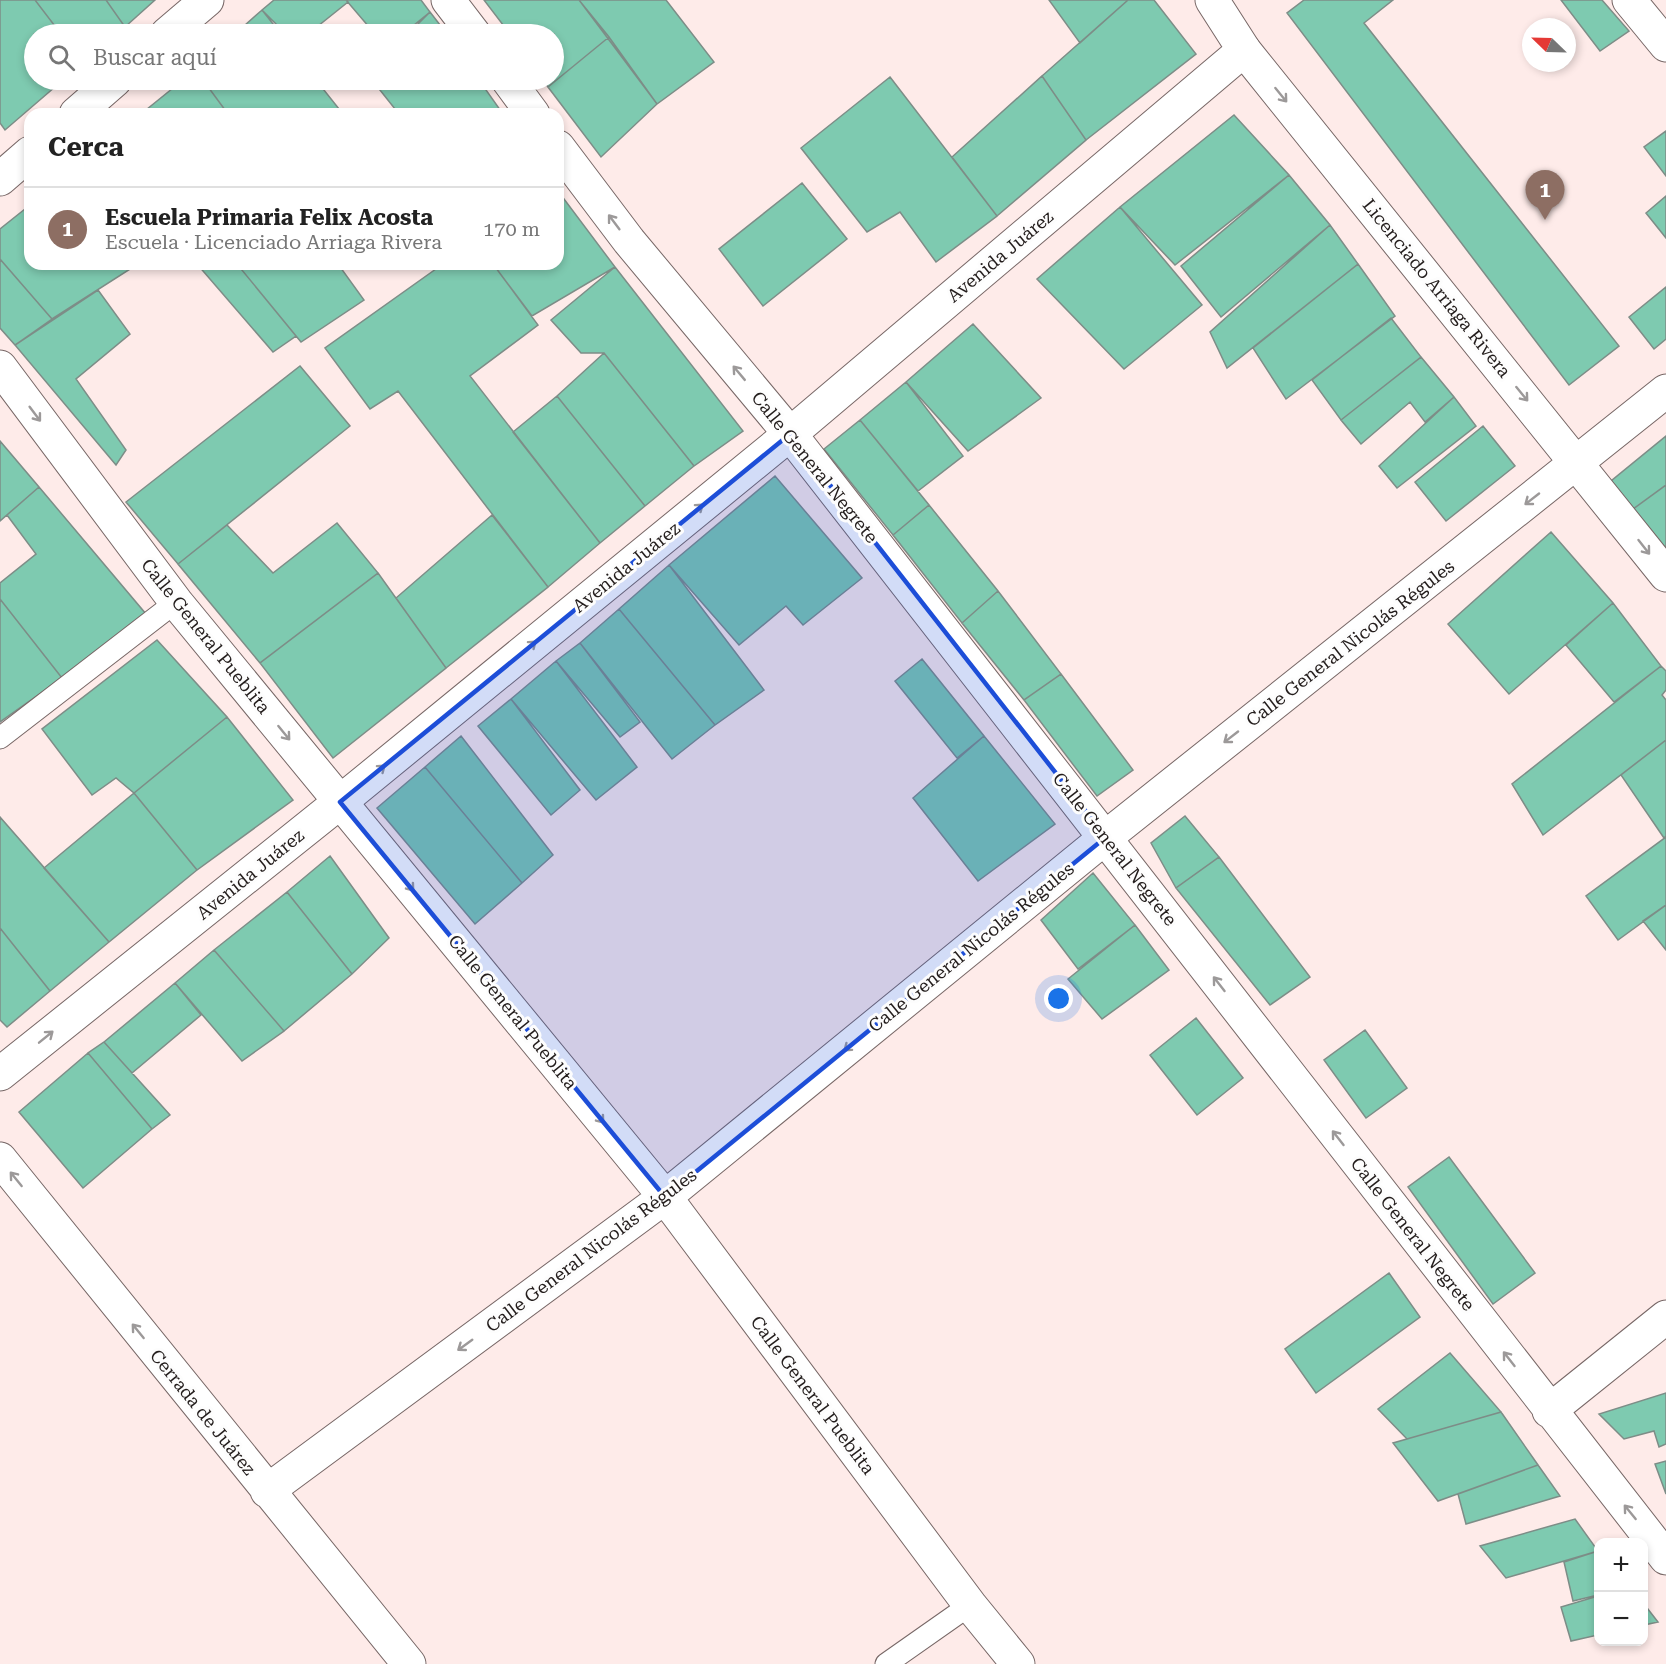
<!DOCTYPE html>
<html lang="es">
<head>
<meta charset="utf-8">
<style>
	body { margin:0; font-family:"Roboto Serif",serif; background:#f2f2f2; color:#222 }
	.controls { position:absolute; right:18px; bottom:18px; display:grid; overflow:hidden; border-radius:12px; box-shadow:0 3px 9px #0003 }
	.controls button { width:54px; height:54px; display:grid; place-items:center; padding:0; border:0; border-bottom:2px solid #e0e0e0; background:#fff; color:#222; font:30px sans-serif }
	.compass { position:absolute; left:1522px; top:18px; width:54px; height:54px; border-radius:50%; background:#fff; box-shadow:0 3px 9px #0003; rotate:293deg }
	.you { position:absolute; left:1059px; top:999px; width:21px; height:21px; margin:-15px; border:4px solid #fff; border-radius:50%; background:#1a73e8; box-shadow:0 0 0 9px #1a73e833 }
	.badge { display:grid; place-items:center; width:39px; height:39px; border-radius:50%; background:#1a73e8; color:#fff; font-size:20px; font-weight:700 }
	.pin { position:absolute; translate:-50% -50px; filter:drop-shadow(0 2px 3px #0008) }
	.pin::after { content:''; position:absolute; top:32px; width:21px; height:18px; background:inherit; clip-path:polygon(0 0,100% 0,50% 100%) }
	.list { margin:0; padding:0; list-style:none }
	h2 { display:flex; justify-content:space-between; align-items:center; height:78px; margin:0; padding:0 24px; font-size:26px }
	h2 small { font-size:20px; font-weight:400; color:#767676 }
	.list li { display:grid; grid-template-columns:39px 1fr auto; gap:18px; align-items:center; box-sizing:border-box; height:84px; padding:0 24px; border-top:2px solid #e0e0e0 }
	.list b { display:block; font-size:22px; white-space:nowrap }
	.list p { margin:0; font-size:20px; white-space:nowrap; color:#767676 }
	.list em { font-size:20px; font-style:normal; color:#767676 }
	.icon { flex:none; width:33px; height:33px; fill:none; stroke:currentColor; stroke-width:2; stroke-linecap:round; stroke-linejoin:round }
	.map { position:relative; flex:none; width:1666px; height:1664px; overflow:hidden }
	.search { position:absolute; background:#fff; box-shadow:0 3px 9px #0003; left:24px; top:24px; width:540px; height:66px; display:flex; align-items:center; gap:15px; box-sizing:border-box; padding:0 21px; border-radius:33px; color:#767676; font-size:22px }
	.panel { position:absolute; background:#fff; box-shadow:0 3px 9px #0003; left:24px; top:108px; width:540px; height:162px; border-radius:18px }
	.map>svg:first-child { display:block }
	.building { fill:#7ecab0; stroke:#7d8d87; stroke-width:1.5 }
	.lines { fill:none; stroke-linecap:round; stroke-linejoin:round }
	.service-casing { stroke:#776766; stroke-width:23 }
	.minor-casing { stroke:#776766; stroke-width:35 }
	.tertiary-casing { stroke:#776766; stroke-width:35 }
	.service { stroke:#fff; stroke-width:21 }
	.minor { stroke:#fff; stroke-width:33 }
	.tertiary { stroke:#fff; stroke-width:33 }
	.oneway { stroke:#9c9999 }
	.marked { fill:#1d4ed8; fill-opacity:0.2; stroke:#1d4ed8; stroke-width:4.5; stroke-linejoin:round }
	.labels { text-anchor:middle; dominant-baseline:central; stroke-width:6; stroke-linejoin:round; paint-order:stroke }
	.street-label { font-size:18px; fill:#231d1c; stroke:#fdfdfd }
</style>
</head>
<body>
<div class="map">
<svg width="1666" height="1664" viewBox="0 0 1666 1664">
	<rect width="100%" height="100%" fill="#feebe9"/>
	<path class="building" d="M0,0H35L61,34H34V80H63L5,130L0,123Z
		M35,0H106L125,27L115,34H61Z
		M106,0H155L125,27Z
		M274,0H346L348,2L308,34H286L262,10Z
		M346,0H421L430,12L403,34H375Z
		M484,0H579L609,37L548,87L543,80H554V34H510Z
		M579,0H666L714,62L657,104Z
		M1049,0H1128L1080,43Z
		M1128,0H1154L1196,54L1086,140L1042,76Z
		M1304,0H1393L1364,23L1619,346L1569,385L1287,13Z
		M1561,0H1602L1629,31L1600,51Z
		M262,10L281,34H235Z
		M430,12L447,34H408Z
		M609,37L657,104L601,157L548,87Z
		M1042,76L1086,140L997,216L952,157Z
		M890,77L997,216L936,262L900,212L867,232L801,148Z
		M183,80H203L228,114H141Z
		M203,80H316L343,114H228Z
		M372,80H479L503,114H399Z
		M1234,115L1289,175L1175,265L1120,207Z
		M1666,131V176L1644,147Z
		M1289,175L1330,225L1221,317L1181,266Z
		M802,183L847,239L763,306L719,249Z
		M558,191L615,267L532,316L493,264H558Z
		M1666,196V238L1646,213Z
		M30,205V264H138L52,319L0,259V229Z
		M1120,207L1202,305L1124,369L1037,279Z
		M1330,225L1358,264L1227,368L1210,332Z
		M0,259L52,319L15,345L0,328Z
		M197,264H237L296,336L273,352Z
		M237,264H338L364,300L301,342Z
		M443,264H493L538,325L470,376L600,543L548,587L398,391L370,409L325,348Z
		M1358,264L1395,316L1286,399L1253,348Z
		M615,267L743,431L694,466L604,353H581L551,320Z
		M1666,287V339L1654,349L1629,317Z
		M98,290L130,334L76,379L126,450L116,465L15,345Z
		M1391,318L1421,357L1341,420L1312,380Z
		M973,324L1041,398L968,451L906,382Z
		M604,353L694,466L645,506L557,396Z
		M1421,357L1454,397L1425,422L1410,402L1361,444L1341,420Z
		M300,366L350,426L178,564L126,502Z
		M906,382L963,456L918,491L860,420Z
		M557,396L645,506L600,543L513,432Z
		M1454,397L1476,426L1397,488L1379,466Z
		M860,420L929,505L893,535L824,449Z
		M1483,426L1515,466L1446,521L1415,482Z
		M1666,436V485L1629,512L1611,481Z
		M0,441L39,487L0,521Z
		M775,476L862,578L803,625L786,606L739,645L669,565Z
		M1666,485V555L1629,512Z
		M39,487L146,614L62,678L0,599V583L36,554L7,515Z
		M929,505L998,591L962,623L893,535Z
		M492,515L548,587L446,668L396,598Z
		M337,523L378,573L260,663L178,564L227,525L273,573Z
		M1551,532L1613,603L1509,694L1448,624Z
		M669,565L764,690L715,725L619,609Z
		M378,573L446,668L333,758L260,663Z
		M998,591L1061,674L1024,700L962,623Z
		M0,599L62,678L0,722Z
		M1613,603L1661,666L1614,702L1566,645Z
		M619,609L715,725L672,759L580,643Z
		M157,640L227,717L134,793L116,778L92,795L42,729Z
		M580,643L640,722L620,737L556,661Z
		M922,659L984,736L957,758L895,681Z
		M556,661L637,767L596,800L511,699Z
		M1661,666L1666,671V690L1662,695L1666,700V740L1543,835L1512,784Z
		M1061,674L1133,770L1097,796L1024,700Z
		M511,699L580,790L551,815L478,726Z
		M227,717L293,800L197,870L134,793Z
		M461,736L553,855L522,883L425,767Z
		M984,736L1055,824L978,881L913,798Z
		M1666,740V836L1664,838L1621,775Z
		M425,767L522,883L475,924L377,808Z
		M134,793L197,870L109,942L44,868Z
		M1185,816L1219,857L1176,888L1151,843Z
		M0,817L109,942L50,991L0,928Z
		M1666,837V905L1618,940L1586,896Z
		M330,856L389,938L352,974L287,892Z
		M1219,857L1310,977L1270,1005L1176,888Z
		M1093,873L1135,925L1078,969L1041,920Z
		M287,892L352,974L284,1031L214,950Z
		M1666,905V950L1643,921Z
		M1135,925L1169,970L1102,1019L1068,979Z
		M0,928L50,991L7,1027L0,1020Z
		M214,950L284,1031L242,1061L175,983Z
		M175,983L201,1015L132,1073L104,1042Z
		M1196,1018L1243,1078L1197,1115L1150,1055Z
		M1365,1030L1407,1088L1366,1118L1324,1060Z
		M104,1042L170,1115L152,1129L88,1053Z
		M88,1053L152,1129L83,1188L19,1112Z
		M1449,1157L1535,1273L1493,1304L1408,1187Z
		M1389,1273L1420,1317L1316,1393L1285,1349Z
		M1450,1353L1501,1412L1407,1439L1378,1409Z
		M1666,1393V1444L1659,1447L1654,1431L1624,1439L1599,1414Z
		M1501,1412L1538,1465L1438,1501L1393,1443Z
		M1666,1461V1494L1655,1464Z
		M1538,1465L1560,1496L1466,1524L1458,1494Z
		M1575,1519L1598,1551L1506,1578L1480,1546Z
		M1598,1551V1595L1573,1601L1564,1562Z
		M1598,1596V1635L1571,1641L1561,1607Z
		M1644,1604L1658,1622L1644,1625Z"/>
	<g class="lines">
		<defs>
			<path id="service" d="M0,738L176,602
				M886,1664L970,1605"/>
			<path id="minor" d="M448,0L474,34
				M1629,0L1666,45
				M1244,50L1666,575
				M508,80L533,114
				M558,147L629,241L790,434L1666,1558
				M0,367L176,602L665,1197L970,1605L1018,1664
				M0,1159L409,1664
				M1549,1411L1666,1317
				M267,1491L665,1197L1106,837L1666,391"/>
			<path id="tertiary" d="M167,34L207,0
				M76,114L115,80
				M0,179L30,153
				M0,1074L340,802L790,434L1244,50L1212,0"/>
		</defs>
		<use href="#service" class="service-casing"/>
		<use href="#minor" class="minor-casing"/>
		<use href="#tertiary" class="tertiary-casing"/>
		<use href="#service" class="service"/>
		<use href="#minor" class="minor"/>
		<use href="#tertiary" class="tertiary"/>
	</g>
	<defs><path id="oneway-shaft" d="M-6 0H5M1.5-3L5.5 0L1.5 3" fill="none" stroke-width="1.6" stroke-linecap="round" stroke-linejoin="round" transform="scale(1.5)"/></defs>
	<g class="oneway">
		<use href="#oneway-shaft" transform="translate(1281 95) rotate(51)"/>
		<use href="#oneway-shaft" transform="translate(614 222) rotate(-127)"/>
		<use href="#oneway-shaft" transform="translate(739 373) rotate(-130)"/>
		<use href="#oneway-shaft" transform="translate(1522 394) rotate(51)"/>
		<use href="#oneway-shaft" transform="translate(35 414) rotate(53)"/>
		<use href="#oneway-shaft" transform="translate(1532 499) rotate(142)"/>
		<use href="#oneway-shaft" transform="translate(696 510) rotate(-39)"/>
		<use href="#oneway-shaft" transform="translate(1644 547) rotate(52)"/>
		<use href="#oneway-shaft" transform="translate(529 647) rotate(-39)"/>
		<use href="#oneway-shaft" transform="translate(284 733) rotate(51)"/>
		<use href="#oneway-shaft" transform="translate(1231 737) rotate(142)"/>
		<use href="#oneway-shaft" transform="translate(378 771) rotate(-39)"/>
		<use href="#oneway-shaft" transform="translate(408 884) rotate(51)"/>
		<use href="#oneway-shaft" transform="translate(1219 984) rotate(-128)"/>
		<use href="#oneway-shaft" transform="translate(46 1037) rotate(-39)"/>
		<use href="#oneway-shaft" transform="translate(851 1045) rotate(141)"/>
		<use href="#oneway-shaft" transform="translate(598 1116) rotate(51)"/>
		<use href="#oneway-shaft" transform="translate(1338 1138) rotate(-128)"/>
		<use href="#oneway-shaft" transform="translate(16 1179) rotate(-129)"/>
		<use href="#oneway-shaft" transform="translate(138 1331) rotate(-129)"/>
		<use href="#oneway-shaft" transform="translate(465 1345) rotate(144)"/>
		<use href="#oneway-shaft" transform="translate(1509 1359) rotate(-128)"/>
		<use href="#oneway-shaft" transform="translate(1630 1512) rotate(-129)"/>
	</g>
	<path class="marked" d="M790,434L1106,837L665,1197L340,802Z"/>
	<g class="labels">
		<g class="street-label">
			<text transform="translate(1000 256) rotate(-40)">Avenida Juárez</text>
			<text transform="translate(1437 288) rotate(51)">Licenciado Arriaga Rivera</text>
			<text transform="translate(815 467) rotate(51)">Calle General Negrete</text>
			<text transform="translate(626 567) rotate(-39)">Avenida Juárez</text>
			<text transform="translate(206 636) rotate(51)">Calle General Pueblita</text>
			<text transform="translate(1350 643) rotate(-38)">Calle General Nicolás Régules</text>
			<text transform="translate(1115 849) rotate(52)">Calle General Negrete</text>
			<text transform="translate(250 874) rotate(-39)">Avenida Juárez</text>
			<text transform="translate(971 947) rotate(-39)">Calle General Nicolás Régules</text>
			<text transform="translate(513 1012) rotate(51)">Calle General Pueblita</text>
			<text transform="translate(1413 1234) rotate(52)">Calle General Negrete</text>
			<text transform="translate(591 1250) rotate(-37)">Calle General Nicolás Régules</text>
			<text transform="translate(813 1395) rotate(53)">Calle General Pueblita</text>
			<text transform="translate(203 1412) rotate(51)">Cerrada de Juárez</text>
		</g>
	</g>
</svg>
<div class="controls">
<button>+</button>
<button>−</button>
</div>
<svg class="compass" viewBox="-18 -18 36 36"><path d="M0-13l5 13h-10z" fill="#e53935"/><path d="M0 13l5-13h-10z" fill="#767676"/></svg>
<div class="you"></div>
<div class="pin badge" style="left:1545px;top:220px;background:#8d6e63">1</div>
<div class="search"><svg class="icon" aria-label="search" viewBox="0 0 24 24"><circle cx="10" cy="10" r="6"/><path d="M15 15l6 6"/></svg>Buscar aquí</div>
<section class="panel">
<h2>Cerca<small></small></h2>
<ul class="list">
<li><span class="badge" style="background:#8d6e63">1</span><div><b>Escuela Primaria Felix Acosta</b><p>Escuela · Licenciado Arriaga Rivera</p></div><em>170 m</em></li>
</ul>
</section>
</div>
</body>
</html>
